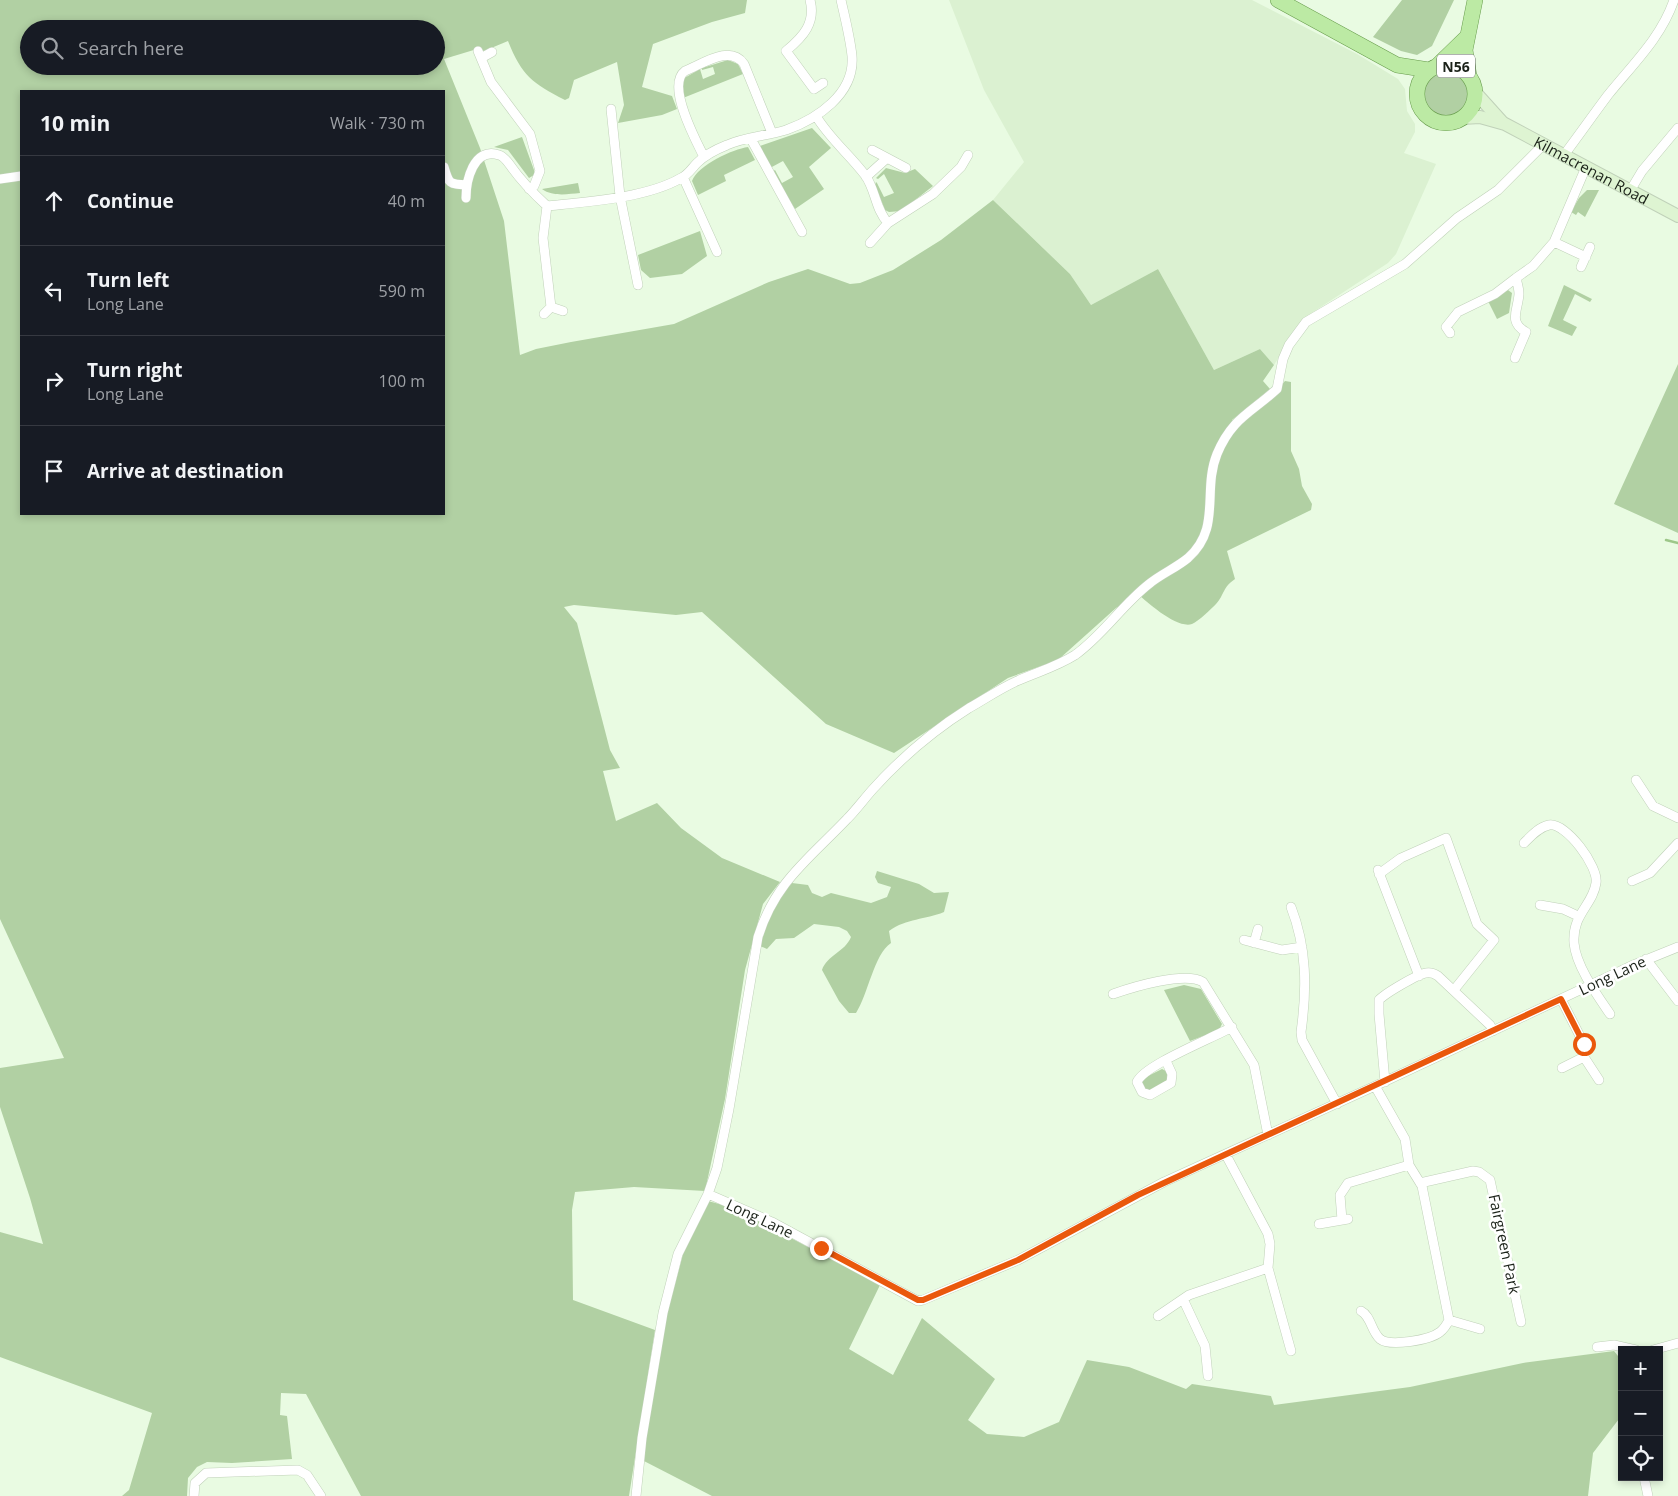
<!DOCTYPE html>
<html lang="en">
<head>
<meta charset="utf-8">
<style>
	body { margin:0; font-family:"Open Sans",sans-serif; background:#20242c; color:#f1f3f6 }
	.controls { position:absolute; right:15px; bottom:15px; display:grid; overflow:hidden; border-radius:0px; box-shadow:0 2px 8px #0003 }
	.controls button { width:45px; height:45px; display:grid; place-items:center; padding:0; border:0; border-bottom:1px solid #363941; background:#171b24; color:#f1f3f6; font:25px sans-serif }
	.stop { position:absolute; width:15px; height:15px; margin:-11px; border:4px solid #ea580c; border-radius:50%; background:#fff }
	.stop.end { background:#ea580c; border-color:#fff; box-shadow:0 1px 5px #0008 }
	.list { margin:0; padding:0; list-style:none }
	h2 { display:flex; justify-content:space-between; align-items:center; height:65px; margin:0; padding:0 20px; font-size:21px }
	h2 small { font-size:16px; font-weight:400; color:#9ea1a6 }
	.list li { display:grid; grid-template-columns:32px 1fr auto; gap:15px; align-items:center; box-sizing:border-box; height:90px; padding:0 20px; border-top:1px solid #363941 }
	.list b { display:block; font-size:19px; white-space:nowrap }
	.list p { margin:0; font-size:16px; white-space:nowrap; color:#9ea1a6 }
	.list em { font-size:16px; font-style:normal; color:#9ea1a6 }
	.icon { flex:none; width:28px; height:28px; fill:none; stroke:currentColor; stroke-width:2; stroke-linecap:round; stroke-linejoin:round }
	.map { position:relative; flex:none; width:1678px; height:1496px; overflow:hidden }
	.search { position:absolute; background:#171b24; box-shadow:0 2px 8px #0003; left:20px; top:20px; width:425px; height:55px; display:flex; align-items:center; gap:12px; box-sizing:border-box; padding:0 18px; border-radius:28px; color:#9ea1a6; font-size:19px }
	.panel { position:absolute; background:#171b24; box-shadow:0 2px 8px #0003; left:20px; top:90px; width:425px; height:425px; border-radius:0px }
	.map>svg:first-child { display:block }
	.built { fill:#dbf1d1 }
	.green { fill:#b1d0a3; fill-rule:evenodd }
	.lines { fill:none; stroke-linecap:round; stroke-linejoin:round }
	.stream { stroke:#9dc789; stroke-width:2.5 }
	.street-casing { stroke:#c0d1b9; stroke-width:10 }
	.secondary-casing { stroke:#c0d1b9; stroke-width:14 }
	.primary-casing { stroke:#679b4c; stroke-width:16 }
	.street { stroke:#fff; stroke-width:9 }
	.secondary { stroke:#def4d2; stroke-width:12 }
	.primary { stroke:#bceaa4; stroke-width:15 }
	.route { stroke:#ea580c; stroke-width:6 }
	.labels { text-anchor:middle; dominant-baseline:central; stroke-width:5; stroke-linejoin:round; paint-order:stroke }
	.shield { fill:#fff; stroke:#5f645e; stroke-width:1 }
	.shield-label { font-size:14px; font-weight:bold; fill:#1b2219 }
	.street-label { font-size:15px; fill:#1b2219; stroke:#fff }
</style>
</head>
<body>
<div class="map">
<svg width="1678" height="1496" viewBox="0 0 1678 1496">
	<rect width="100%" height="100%" fill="#e9fbe2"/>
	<path class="built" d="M949,0H1252L1357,54L1398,79L1405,89L1407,111L1415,124V132L1404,153L1436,164L1396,254L1388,263L1307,316L1296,329L1274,365L1260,349L1214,370L1158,269L1091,305L1070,274L993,200L1024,162L984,90Z"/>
	<path class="green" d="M0,0H747L745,13L712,22L653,44L642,87L672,96L677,109L662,115L618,123L624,105L617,62L574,80L569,98L565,100C532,83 522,76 508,41L484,51L477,49L444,59L480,148L504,221L520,355L536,349L571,342L674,324L769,282L808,269L850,284L860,283L893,270L941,240L993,200L1070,274L1091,305L1158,269L1214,370L1260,349L1274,365L1263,381L1270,389L1232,420L1236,425L1269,400L1285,381L1291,382V451L1299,469L1302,486L1312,504L1311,510L1227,551L1235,579C1222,588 1225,594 1216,604C1211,609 1199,621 1192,624C1177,629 1148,603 1138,594L1116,608L1058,660L1008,678L894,753L826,724L702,612L676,615L574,605L564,607L577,623L610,750L620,768L603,771L616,821L657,803L681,828L722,858L780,882L763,904L745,970L725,1099L705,1191L634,1187L575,1192L572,1210L573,1300L655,1330L629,1496H361L306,1394L281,1393L280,1415L287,1416L292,1459L232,1463L207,1462L197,1467L188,1478L187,1496H122L129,1490L152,1413L0,1357V1232L43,1244L30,1198L0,1107V1068L64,1058L0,919ZM29,29H436V66H29ZM21,91H444V514H21Z
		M1402,0H1454L1432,46L1417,55L1401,51L1373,37Z
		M728,60L738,64L743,74L683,98L681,80L700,69L703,79L715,74L713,67L702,70V68Z
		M1423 93a24 24 0 1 1 48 0a24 24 0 1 1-48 0Z
		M812,128L831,148L809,167L824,189L795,209L772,172L775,170L782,183L793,177L783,161L770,168L760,146Z
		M522,137L534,170V175L529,178L508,150L494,147Z
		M748,147L755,160L724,175L726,181L698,195L692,181C698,165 733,149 748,147Z
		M886,168L905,173L915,169L933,186L901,211L889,212L885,210L875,185L876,182L877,183L884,197L894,193L884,174L878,179L876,178Z
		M578,183L580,193C568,194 553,197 542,189Z
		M1587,190H1599L1585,217L1578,212L1576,215L1571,212L1579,198Z
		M700,231L707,256L682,274L650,278L641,270L638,255Z
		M1564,285L1592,299L1590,302L1575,294L1563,320L1577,327L1572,336L1548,326Z
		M1508,290L1512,293L1509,313L1497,319L1488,301Z
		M1678,364V533L1614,504Z
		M877,871L919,884L934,893L949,892L944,912C925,920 907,918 889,931L891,943C874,954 868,995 856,1013H849L839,1001L822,970C827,955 845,952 851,937L847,931L839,927L814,924L794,938L776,939L767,949L760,946C767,921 774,902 792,883L808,885L812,893L822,897L831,893L871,903L887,897L891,887L878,883L875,877Z
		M1184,985L1201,989L1222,1024L1219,1030L1190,1041L1164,990Z
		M1162,1069L1168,1072L1170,1079L1153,1091L1146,1090L1141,1083L1144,1078Z
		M708,1201L734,1208L880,1285L849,1349L893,1375L922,1318L995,1379L968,1420L987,1434L1024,1437L1059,1422L1087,1360L1129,1367L1186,1389L1192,1384L1271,1396L1274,1405L1410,1387L1523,1363L1614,1351L1622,1361V1415L1593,1453L1588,1496H712L642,1460L665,1322L683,1254Z"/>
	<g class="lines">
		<path class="stream" d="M1666,540L1678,543"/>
		<defs>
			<path id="street" d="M810,0C816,23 803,37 786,51L814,89L823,83
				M478,51L491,82L530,134L540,171L534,186L529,189
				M481,58L492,52
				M611,109L620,196L638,285
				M816,116C830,139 849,154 865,175C876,190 875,209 888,223
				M751,139L802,232
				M872,150L906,168
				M1564,155C1579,135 1593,115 1608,95C1632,65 1661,38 1674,0
				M704,157C695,139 666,85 685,71C703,64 730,44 744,64L772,133
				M444,167C449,184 449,184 466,185
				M683,177L717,252
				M866,177L886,159
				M0,179L21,176
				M1630,191L1642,171L1678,128
				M466,198C466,182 473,146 499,155C503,156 507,161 510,165C521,181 533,193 547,206C586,202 647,198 681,178C688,175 692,168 697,163C705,155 717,149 727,145C745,137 766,136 786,130C817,119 855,94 852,56C850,37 845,18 841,0
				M1554,242L1586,257
				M870,243L888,223L933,194L961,167L968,155
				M1581,267L1590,247
				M551,307L563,311
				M544,314L551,307L543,238L547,206
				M1450,333L1446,327L1458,312L1495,294L1516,278
				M1515,358L1526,332C1508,322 1518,310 1519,294C1519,288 1517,283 1516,278L1533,266L1554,242L1586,167
				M1636,780L1653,806L1678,818
				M1524,843C1531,836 1539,827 1549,825C1566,822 1599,867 1596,883C1593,905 1572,914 1574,943C1576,966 1597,995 1610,1014
				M1378,870L1419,976
				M1379,874L1401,858L1446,838L1477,924L1494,940L1454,990
				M1632,881L1650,873L1678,843
				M1540,905L1563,909L1578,916
				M1291,907C1307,948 1307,989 1301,1032L1302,1040L1337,1104
				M1244,940L1282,950L1302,947
				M1254,943L1258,929
				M1646,959L1678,1001
				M1113,994C1133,987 1185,971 1203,982L1254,1065L1268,1135
				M1561,999L1584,1044V1057L1599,1080
				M1166,1061L1172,1074L1171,1083L1150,1095L1142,1092L1137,1082C1144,1065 1213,1038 1232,1027
				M1562,1068L1584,1057
				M1385,1082L1379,1014V1000C1384,994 1418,974 1426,973C1431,972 1435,974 1438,976L1490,1025L1493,1031
				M1226,1155L1268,1234L1270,1244L1268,1268
				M1420,1183L1473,1171L1479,1172L1490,1180L1521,1322
				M708,1194L772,1222L918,1301L923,1300L1018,1260L1164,1182L1375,1086L1631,966L1678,947
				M1342,1220L1340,1195L1348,1183L1409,1165
				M1319,1224L1348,1219
				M1183,1299L1205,1346L1208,1376
				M1361,1311C1371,1316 1371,1331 1380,1339C1390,1347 1430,1340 1440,1332C1444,1329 1447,1324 1449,1320L1422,1186L1409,1165L1405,1139L1375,1086
				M1158,1316L1189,1295L1268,1268L1291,1351
				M1449,1320L1480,1329
				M1597,1347L1614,1345L1636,1350
				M1653,1350L1678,1343
				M1644,1477L1648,1496
				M194,1496L195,1483L206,1473L298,1470L307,1475L321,1496
				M636,1496L642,1438L663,1313L678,1254L708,1194L717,1168L729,1109L758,937C775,882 809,859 847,819C856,810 864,799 873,789C901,758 934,730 969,708C985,699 1001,688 1017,681C1037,672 1056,667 1075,655C1103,635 1122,605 1149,584C1161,574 1176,568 1188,558C1222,528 1202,491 1217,454C1232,418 1251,413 1277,389L1283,359L1289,345L1306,322L1405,264L1457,218L1498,190L1543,145"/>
			<g id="secondary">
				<path d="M1475,92L1502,122"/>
				<path id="s1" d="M1462,118L1480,117L1505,124L1678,216"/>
			</g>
			<path id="primary" d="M1278,0L1397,65L1429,70
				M1417 94a29 29 0 1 1 58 0a29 29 0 1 1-58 0Z
				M1436,67L1467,37
				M1469,76L1465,50L1475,0"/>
		</defs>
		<use href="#street" class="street-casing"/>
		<use href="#secondary" class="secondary-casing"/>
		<use href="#primary" class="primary-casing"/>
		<use href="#street" class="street"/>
		<use href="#secondary" class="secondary"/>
		<use href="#primary" class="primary"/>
	</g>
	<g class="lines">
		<path class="route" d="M821,1248L918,1300H923L1018,1260L1138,1195L1561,999L1584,1044"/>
	</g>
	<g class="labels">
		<rect class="shield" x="1437" y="54.5" width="38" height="23" rx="4"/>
		<g class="shield-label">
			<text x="1456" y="66">N56</text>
		</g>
		<g class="street-label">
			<text stroke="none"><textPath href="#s1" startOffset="142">Kilmacrenan Road</textPath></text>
			<text transform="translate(1612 975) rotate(-25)">Long Lane</text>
			<text transform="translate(760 1218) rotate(25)">Long Lane</text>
			<text transform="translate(1505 1244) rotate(78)">Fairgreen Park</text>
		</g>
	</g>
</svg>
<div class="controls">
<button>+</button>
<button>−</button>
<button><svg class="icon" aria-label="locate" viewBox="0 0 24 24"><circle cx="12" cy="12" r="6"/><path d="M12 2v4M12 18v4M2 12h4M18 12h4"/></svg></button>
</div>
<div class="stop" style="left:1584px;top:1044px"></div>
<div class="stop end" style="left:821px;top:1248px"></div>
<div class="search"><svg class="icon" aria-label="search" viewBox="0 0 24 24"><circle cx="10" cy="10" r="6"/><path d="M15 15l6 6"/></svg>Search here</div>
<section class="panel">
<h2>10 min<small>Walk · 730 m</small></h2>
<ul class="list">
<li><svg class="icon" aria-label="ahead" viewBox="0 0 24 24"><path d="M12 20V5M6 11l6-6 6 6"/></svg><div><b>Continue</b></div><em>40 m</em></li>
<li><svg class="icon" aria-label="left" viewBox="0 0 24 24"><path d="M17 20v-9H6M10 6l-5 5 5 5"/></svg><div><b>Turn left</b><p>Long Lane</p></div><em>590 m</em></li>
<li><svg class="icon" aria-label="right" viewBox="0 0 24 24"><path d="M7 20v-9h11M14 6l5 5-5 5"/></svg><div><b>Turn right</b><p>Long Lane</p></div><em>100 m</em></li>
<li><svg class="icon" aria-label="arrive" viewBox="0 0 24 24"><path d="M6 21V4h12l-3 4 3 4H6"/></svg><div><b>Arrive at destination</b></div></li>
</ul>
</section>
</div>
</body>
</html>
